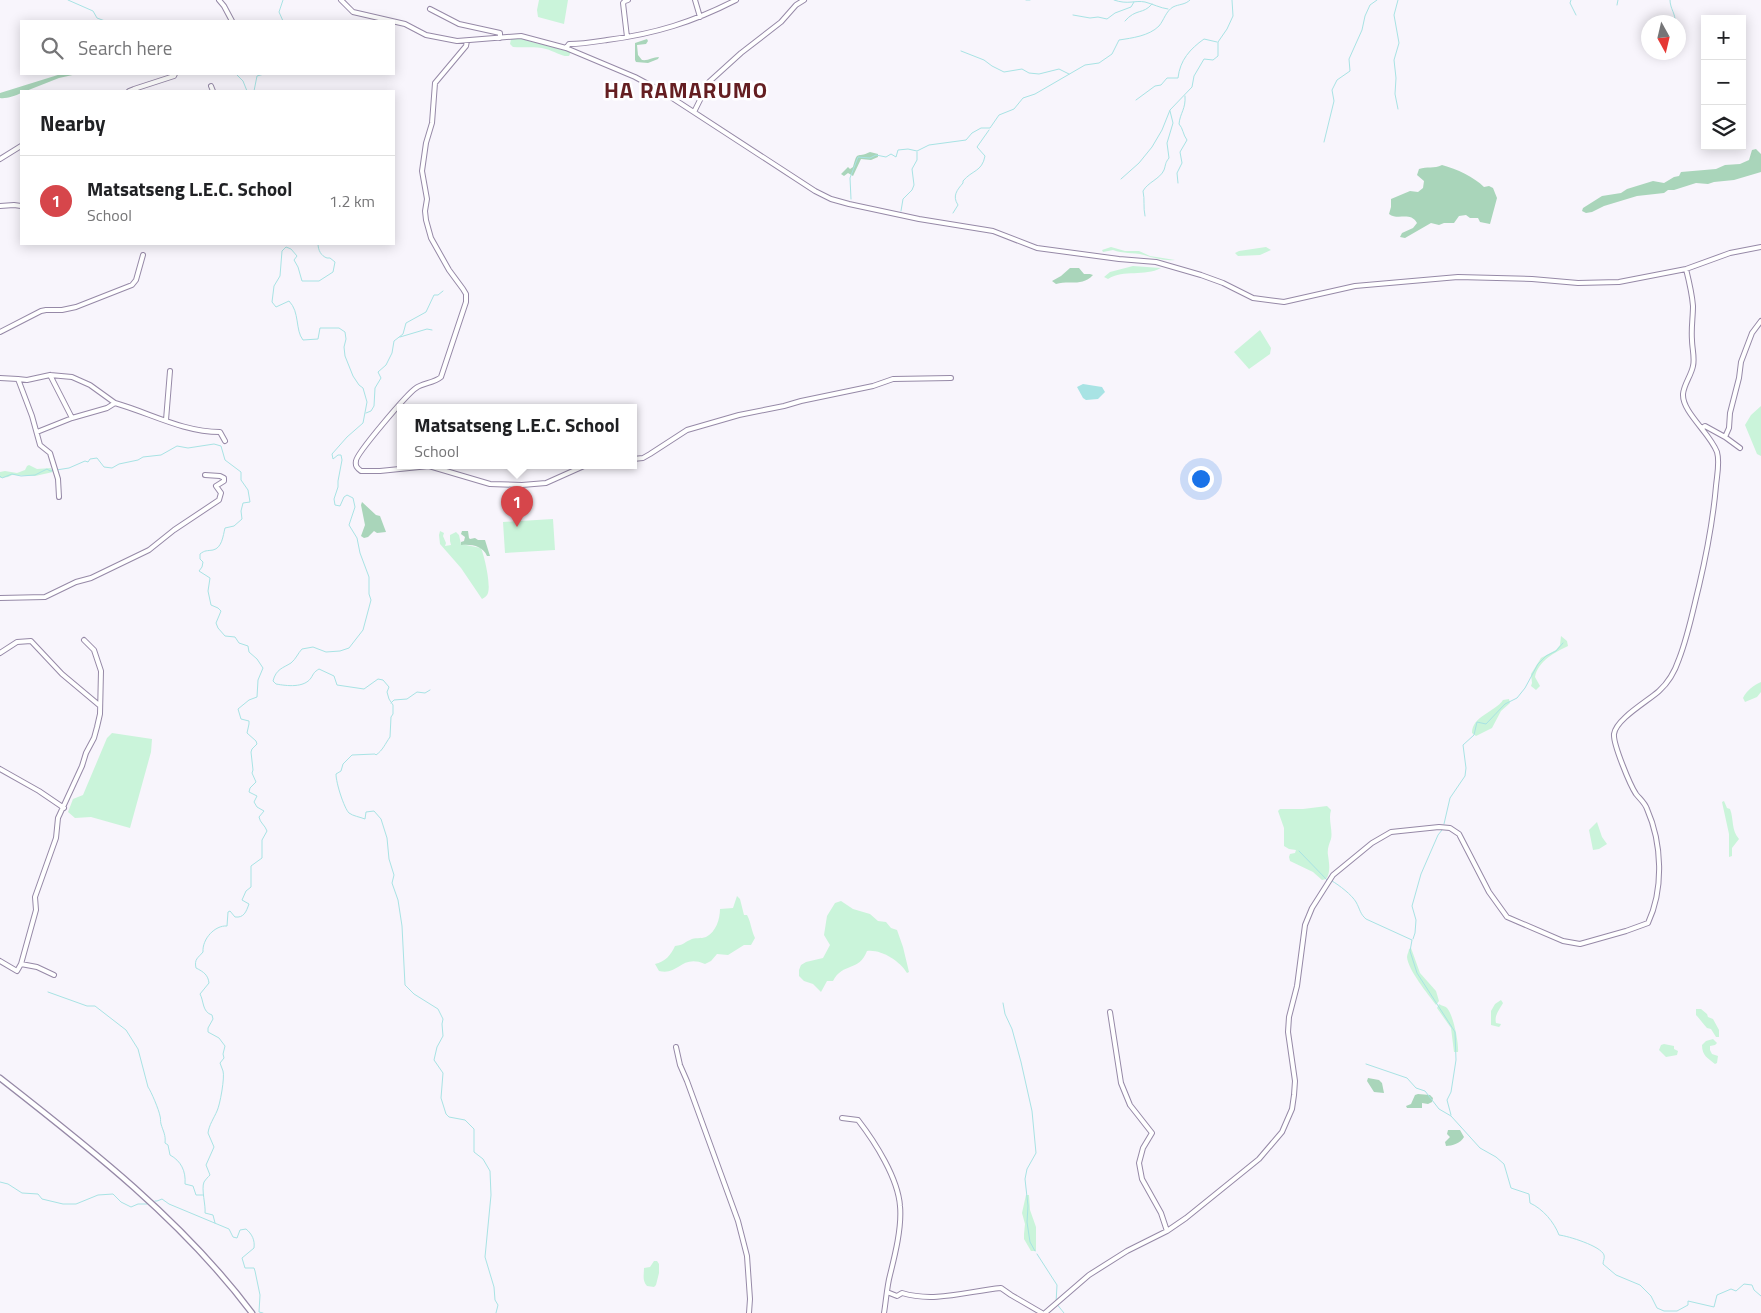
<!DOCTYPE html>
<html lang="en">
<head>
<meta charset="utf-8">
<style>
	body { margin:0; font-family:"Titillium Web",sans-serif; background:#f6f6f6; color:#202124 }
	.controls { position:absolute; right:15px; top:15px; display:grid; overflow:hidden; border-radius:0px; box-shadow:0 2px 12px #0003 }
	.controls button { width:45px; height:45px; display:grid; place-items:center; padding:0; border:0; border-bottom:1px solid #e0e0e0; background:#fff; color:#202124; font:25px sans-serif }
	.compass { position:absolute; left:1641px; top:15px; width:45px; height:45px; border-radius:50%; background:#fff; box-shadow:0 2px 12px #0003; rotate:172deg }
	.you { position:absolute; left:1200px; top:478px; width:18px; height:18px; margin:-12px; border:4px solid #fff; border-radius:50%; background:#1a73e8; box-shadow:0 0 0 8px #1a73e833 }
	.badge { display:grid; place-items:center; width:32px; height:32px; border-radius:50%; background:#d6464b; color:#fff; font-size:16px; font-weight:700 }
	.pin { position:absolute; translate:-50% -41px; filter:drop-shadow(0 1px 2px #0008) }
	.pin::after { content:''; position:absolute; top:26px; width:18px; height:15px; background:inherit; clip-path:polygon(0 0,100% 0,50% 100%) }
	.popup { position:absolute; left:397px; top:404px; width:240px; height:65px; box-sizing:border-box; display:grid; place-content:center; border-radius:0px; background:#fff; filter:drop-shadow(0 1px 4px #0005); font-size:16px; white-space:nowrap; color:#757577 }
	.popup b { font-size:19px; color:#202124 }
	.popup::after { content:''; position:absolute; left:50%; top:100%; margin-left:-10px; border:10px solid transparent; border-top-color:#fff }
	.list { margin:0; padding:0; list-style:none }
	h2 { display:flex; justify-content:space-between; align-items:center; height:65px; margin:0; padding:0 20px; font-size:21px }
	h2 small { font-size:16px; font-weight:400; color:#757577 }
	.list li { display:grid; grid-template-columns:32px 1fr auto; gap:15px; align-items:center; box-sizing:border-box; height:90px; padding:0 20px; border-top:1px solid #e0e0e0 }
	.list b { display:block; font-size:19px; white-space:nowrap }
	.list p { margin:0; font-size:16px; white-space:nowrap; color:#757577 }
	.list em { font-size:16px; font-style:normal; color:#757577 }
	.icon { flex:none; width:28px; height:28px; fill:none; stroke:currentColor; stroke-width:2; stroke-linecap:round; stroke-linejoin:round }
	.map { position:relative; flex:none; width:1761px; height:1313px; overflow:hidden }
	.search { position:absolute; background:#fff; box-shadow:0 2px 12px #0003; left:20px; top:20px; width:375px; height:55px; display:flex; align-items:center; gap:12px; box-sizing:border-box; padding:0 18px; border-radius:0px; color:#757577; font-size:19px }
	.panel { position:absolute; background:#fff; box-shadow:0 2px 12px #0003; left:20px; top:90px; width:375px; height:155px; border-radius:0px }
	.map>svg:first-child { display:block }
	.green { fill:#caf4da }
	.forest { fill:#a9d5ba }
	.water { fill:#a8e3e4 }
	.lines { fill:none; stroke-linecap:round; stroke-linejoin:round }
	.stream { stroke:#a8e3e4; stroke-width:1 }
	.minor-casing { stroke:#9689a7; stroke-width:6 }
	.major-casing { stroke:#9689a7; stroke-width:7 }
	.minor { stroke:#fff; stroke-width:4 }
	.major { stroke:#fff; stroke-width:4.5 }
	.labels { text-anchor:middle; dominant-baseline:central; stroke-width:5; stroke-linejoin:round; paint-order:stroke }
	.district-label { font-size:22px; font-weight:bold; letter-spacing:1px; fill:#651f21; stroke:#fff }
</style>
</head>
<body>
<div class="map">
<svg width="1761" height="1313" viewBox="0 0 1761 1313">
	<rect width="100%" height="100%" fill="#f8f5fc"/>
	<path class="green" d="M539,0H568L564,24L538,17L537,10Z
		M518,38L567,51L571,52L569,56C562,57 554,51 546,49C535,46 524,48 513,47L510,44L511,39Z
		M1111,247L1125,251H1139L1150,256L1175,260C1164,261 1154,258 1144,255C1133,252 1123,254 1113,250L1103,252L1102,250Z
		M1266,247L1271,250L1260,255L1238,256L1235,253L1239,251Z
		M1133,266L1161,268C1144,277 1124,269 1108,279L1104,277L1110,272Z
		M1260,330L1271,348L1270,354L1249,369L1234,352Z
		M1761,406V456L1757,454L1745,425L1751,415Z
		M29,465L37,469L51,468L53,472L35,476L12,475L8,477L0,478V472L5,471L17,473L25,470L27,466Z
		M553,519L555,550L505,553L503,522Z
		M440,531L444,533L443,536L446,543L445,546L451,545L450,541V535L456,532L459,535L461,544L481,548C484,555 491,583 488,593C487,596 485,597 482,599L461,568L440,544L439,535Z
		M1561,636L1567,641L1568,646C1555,652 1538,661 1535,677L1540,686L1536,690L1531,686L1532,683L1531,674L1541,658L1556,650L1560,645Z
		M1761,682V692L1757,697L1745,702L1743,698C1746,691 1754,685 1761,682Z
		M1509,699L1510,703L1501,711L1492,728L1476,736L1472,733C1472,716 1495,712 1503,700Z
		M112,733L152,739L151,752L130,828L91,817L75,818L68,812L73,799L83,795L107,738Z
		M1724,801L1727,808L1730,809C1734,819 1731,830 1739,839L1732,848V856L1729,857V834L1722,802Z
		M1327,806L1331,810C1328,820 1333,830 1331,839C1329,844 1327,850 1328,855C1329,863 1331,872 1326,879L1322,880L1313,872L1290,861L1289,857L1290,854L1295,853L1296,850L1289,849L1284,846V828L1278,811L1280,809H1303Z
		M1597,822L1602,837L1607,844L1599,849L1593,850L1589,830Z
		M737,896L740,899L744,915H747C751,922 751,930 755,938L751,945H744L728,955L717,954L711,961L705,964C681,954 679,976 659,971L655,964C665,962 671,955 675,946C684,945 683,943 690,940C695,937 701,939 706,937C716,932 720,919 720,909L733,908Z
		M841,901L853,909L870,914L878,921L886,922L891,928L897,930L903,947L909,972L907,973C900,961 881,949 867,951C859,972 843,962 833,981H827L821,992L813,984L804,981L799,976V970L801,965L806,962L823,958L830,945L824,935L827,916L835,903Z
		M1411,948L1420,973L1436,991L1439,1001L1436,1005C1428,994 1408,970 1407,957C1407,954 1409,952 1409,949Z
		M1501,1000L1503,1003C1500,1009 1494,1015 1496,1023L1501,1024L1500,1026L1499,1027L1491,1025V1011L1495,1004Z
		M1439,1004C1442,1006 1445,1006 1447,1008C1453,1014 1459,1043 1458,1052H1454L1451,1028L1437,1008Z
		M1696,1009H1701L1707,1014L1708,1017L1713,1019L1719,1030V1037H1716L1711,1029L1707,1028C1703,1024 1700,1019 1696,1015Z
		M1713,1039L1717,1043L1715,1045L1710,1046V1050L1712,1054L1718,1056L1717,1063L1715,1064C1708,1058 1702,1056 1702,1045L1706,1041Z
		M1664,1044L1674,1046V1049L1678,1051L1677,1055L1666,1057L1659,1050L1661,1045Z
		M1026,1195H1029L1030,1210L1036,1227V1251H1031L1024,1239V1234L1025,1224L1022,1213Z
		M654,1261H657L659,1264V1273L656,1285L654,1287L647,1286C642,1280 644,1275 644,1268L650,1267Z"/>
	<path class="forest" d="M647,39L648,41L646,44L637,45L638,55L642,60C648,61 653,57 659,57L658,59L648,63L636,62L635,60V43Z
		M61,74H77L59,78L26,91H21V93C15,96 6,99 0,98V93Z
		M1756,149L1761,154V172L1734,180L1714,182L1708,184L1696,183L1674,190H1668L1664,193L1637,196L1604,206L1592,212L1586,213L1582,211L1583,208L1602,196L1621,193L1627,189L1653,181L1664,183L1674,177L1679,176L1681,172L1716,169L1725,165L1740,164L1749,160L1752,150Z
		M870,152L878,154V157L871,160L861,159L853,176L848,173L844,176L841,174L848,167L850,169L853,167C858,149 856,159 870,152Z
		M1442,165C1457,169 1474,177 1484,187L1489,186L1493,188L1497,198L1490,224L1480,222L1478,218H1470L1466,215L1459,216L1454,223H1444L1439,225L1431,223L1405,238L1400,237L1402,233L1413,228L1417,223C1410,211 1398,221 1389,214L1391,207V199L1410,191L1418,192L1423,188L1424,181L1417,175L1419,169C1427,166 1434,169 1442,165Z
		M1070,268H1079L1084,274H1090L1093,275C1082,287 1069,280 1056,284L1052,281L1061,276Z
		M362,502L376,515L380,516L386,532L377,533L374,531L368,537L364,538L361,536L365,525L361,505Z
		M462,531H468L469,538L470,539L475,538L478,540H485L490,556H487C483,546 472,544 461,545V542L464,541L465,537L461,534Z
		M1368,1078L1379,1080L1382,1083L1384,1093L1374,1092L1367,1081Z
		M1418,1094L1430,1095L1433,1098L1432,1102L1428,1104L1422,1103V1108H1407L1406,1106L1411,1104L1415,1095Z
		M1448,1130H1460L1464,1137C1461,1143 1452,1146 1446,1146L1445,1142L1450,1137L1447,1134Z"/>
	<path class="water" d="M1083,384L1102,387L1105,392L1098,399L1086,400L1083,398L1077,387Z"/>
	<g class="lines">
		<path class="stream" d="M68,0L93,11L97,18L105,21
			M283,0L279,12L283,21
			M1026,0H1030
			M1114,0C1128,5 1135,0 1145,2C1153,4 1160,8 1168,9
			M1571,0L1570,3L1576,15
			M1670,0C1670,9 1676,14 1675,22
			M1617,5L1618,0
			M1073,15L1090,18L1098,17L1107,19L1115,13L1131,7L1134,2
			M1125,21C1136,8 1143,15 1152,4
			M1678,42H1679
			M961,51L984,60L992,66L1004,72L1022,69L1029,73L1039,74L1059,69L1069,74
			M236,74L243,81L247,91
			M254,91L257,76L264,74
			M1136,100L1155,86L1161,85L1167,78H1178C1180,60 1190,49 1204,39L1217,42
			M1398,109L1395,94L1396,78L1394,60L1399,43L1394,15L1398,0
			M1324,142L1334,101L1332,90L1337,80L1350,71L1349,59L1362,30L1365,16L1370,5L1377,0
			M1121,179L1139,163L1152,147L1162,130L1170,110L1192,87L1194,76L1204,59L1213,60L1218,56V42L1227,29L1233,16L1232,0
			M1178,183L1177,173L1182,163L1180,152L1187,140C1183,135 1183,128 1179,124C1180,113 1186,109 1185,96
			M851,199L850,178L858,157L870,158L876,155L886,157L891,154L896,157L898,150L908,149L917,151L929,145L966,140L972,133L981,128H990L999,115L1014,109L1023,98L1035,94L1085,65L1099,63L1112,54L1119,40C1132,38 1149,36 1159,26C1164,20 1166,11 1173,7C1179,4 1185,5 1190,0
			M901,211L903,199L912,190L914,185L912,169L917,160V152
			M953,213L958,205C952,196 957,190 963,183V181C972,170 982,172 985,156L977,147L989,130
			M1145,216C1143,207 1145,200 1143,191C1148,182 1160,179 1164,170C1166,164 1165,163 1169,158L1167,143L1173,123L1170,111
			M318,244C318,250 321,256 327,258H330L335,262L333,272L319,281H302L298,267L294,260L297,256L291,249L286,247L282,251L280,276L274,286L272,302L276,307L289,301C300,312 295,330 303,340L318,339L320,328H339L345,332L346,339L344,347L345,356L353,376L359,385L363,388L367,402L363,423L347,437L332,454L333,459L338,455H341L342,460L338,481V487L334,499L335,505L340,506L344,497L347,495L353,498L355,507L349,525L357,538L360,553L369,577V594L371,600L363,630L349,648L340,651L326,652L313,647L302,649C298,653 296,659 291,663C283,668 276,669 273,681L276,684C287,686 304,688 311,678C314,673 314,672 319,669L334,676L337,685L364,689L378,679L383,680L389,687L387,692L389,699L393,705V714L391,717L390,737C385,744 383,750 376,755L375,754L352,755L343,764L341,771L336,774C336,783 344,808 349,813C353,816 360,817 365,819L366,812L374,811L381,819L387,838L389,859L394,875L392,883L398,900L402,926L405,985L414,994L438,1009L443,1019L442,1024L443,1036L437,1047L434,1060L443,1073L441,1098L446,1114L449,1117L465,1120L474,1129V1152L483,1159L490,1171L491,1195L485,1257L494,1287L495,1300L498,1305L496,1313
			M400,337L427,329L432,330
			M366,413L371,411L374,406L375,388L381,378L378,372L386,365L392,353L394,341L403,334L406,323L426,312L434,295H438L443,291
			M0,476L2,478L12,474L21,476L35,475L47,469L50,471L69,468L85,461L88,462L90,459L97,458L104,467L112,468L119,464L138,460L143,457L161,455L177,446L188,448L214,444L221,446L225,460L241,472V480L248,490L250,502L243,503L241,511L242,519L234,526L225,528C223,536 222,548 213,550C207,551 205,550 200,554V559L203,562L202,567L199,571L210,578L208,591L211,605L218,608L221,611L216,623L218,628L225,636L235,637L239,643L248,646L249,652L257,659L263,668L258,680L257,697L249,700L238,709L241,719L249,721V724L247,733L256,741L257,744L252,749L251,752L253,770L252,773L256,782L250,788L249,792L257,796L254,802L257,807L264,811L259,817C260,823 265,825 267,831L262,840V858L251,866V887L246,891L242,900L249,904C246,912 244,918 235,917L230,911L228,912L227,926C215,925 202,939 203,952C198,958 194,959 196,968C204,972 208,975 209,983L200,994C204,1001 202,1012 212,1015L213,1019L208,1028V1032L219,1038L225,1046L223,1054L224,1058L220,1063C221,1066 222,1068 223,1071C225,1077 220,1105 217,1111C214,1118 209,1125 208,1133L214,1147L206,1165L210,1175C208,1177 206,1179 204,1182C201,1189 206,1206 205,1213L213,1215L215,1223
			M391,703L394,700L407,699L417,692L425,693L430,690
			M1444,824L1450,798L1465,776L1466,768L1463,745L1474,735L1477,722L1486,724L1505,704L1517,698L1525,688L1538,664L1546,656L1556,651L1563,643
			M1299,851L1328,881
			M1332,881C1339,885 1352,895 1356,902C1360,909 1360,914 1366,919L1412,940L1410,951L1417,973L1455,1032L1456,1060L1451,1092L1447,1100L1451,1115
			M1413,939L1415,933L1416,920L1412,906L1421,874L1438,835L1442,830
			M48,992L87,1006H95L126,1030L138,1049L148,1087C151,1091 159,1110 160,1116C161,1119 160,1120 161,1124C163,1131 166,1135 165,1143L168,1145L170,1155C181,1161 186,1171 185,1184L193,1186L196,1195H203
			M1003,1003L1005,1014L1012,1029L1021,1062L1032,1111L1036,1153L1027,1169L1025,1179L1028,1206L1027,1222L1030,1242L1035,1251
			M1366,1064L1407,1078L1416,1088L1425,1091L1439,1109L1451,1116L1480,1148L1496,1157L1504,1164L1511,1188L1529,1194L1530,1203C1543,1209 1554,1222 1559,1235C1568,1236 1601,1246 1604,1255C1605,1258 1603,1261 1603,1264L1616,1275L1640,1285L1651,1296L1657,1308L1664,1311H1677L1688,1305V1301L1714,1307L1717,1295L1731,1289L1736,1291L1744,1284L1752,1285L1754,1290L1761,1296
			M0,1182L8,1184L22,1193L38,1194L42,1199L63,1204H76L98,1195L113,1194L121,1202L131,1207L138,1204H147
			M155,1201H157L162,1199L169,1204L229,1229L233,1237L237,1238L240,1230L246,1229C252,1234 255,1240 254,1248L242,1258L245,1268H254L255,1271L260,1295L259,1312L263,1313
			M1037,1254L1057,1285L1056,1303L1064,1313"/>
		<defs>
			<path id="minor" d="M219,0L224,6L232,21
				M341,0L353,12L405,24L426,35L457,41L521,36L566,48L635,77L663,92L815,191L831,199L849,204L919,219L993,231L1037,248L1119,259L1156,262L1201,275L1223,283L1253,298L1284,302L1355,286L1458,277L1532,279L1578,283L1619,282L1686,269L1730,253L1761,247
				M695,0L700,17
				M430,9L459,24L500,33V38
				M627,37L623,3L625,1L628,0
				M467,41L466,46L435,83L432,123L426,143L422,171L427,199L425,211L426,220L431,238L449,270L463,289L466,294V302L441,377C434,383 423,383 416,388C407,394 356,454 356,461C355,466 357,468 361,471H380L429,466L490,484L522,485L546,483L584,466
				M566,48L569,44C582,44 594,42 607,40C655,34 693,22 736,0
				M211,86L213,91
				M134,89L174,76L175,74
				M129,91L134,89L138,91
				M694,112L709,82L741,53L781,22L796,5L804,0
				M0,159L21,146
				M0,206L14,205L21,206
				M0,332L41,311L46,310H62L76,307L132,285L136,280L143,255
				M50,375L72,418
				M0,378L18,379L32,416L40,445L50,453L58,479L59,497
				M18,379L27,380L50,375L72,377L90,385L115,403
				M166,420L170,371
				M1702,428L1705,426L1725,437L1740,448
				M37,432L72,418L107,408L115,403C150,413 183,432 220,432L225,441
				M1725,437L1729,428L1730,413L1739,378L1741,362L1752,333L1761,321
				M633,459L643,458L650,454L687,430L739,415L784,406L801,401L873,386L893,379L951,378
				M0,598L45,597L76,582L91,578L149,550L174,530L219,500L221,493L216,486L224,481V478L220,476L205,475
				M0,653L17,642L31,641L62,674L99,705
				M0,769L39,791L64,808
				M0,961L17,971L21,964L36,910L35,897L56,838L58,818L82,766L86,753L94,738L97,727L100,714L101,671L94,650L84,640
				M21,964L37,967L54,975
				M1110,1012L1121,1083L1130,1105L1152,1133L1143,1148L1139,1163L1142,1179L1161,1213L1167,1231
				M676,1047L680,1065L687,1081L738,1221L747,1256L750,1299L749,1313
				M842,1118L858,1120C875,1142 898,1178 900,1206C902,1227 895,1255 890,1275C887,1286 886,1301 884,1313
				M887,1292L897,1296L902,1293C935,1303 968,1291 1001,1288L1011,1295L1042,1313
				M1045,1313L1089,1275L1127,1251L1167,1231L1186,1218L1259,1159L1282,1132L1292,1109L1294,1095L1295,1081L1288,1032L1289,1017L1297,986L1305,925L1312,908L1333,875L1372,843L1391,832L1439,827L1450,828L1459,834L1489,892L1507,917L1563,941L1580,944L1626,931L1648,923C1664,889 1662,843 1647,809C1645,803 1640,799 1636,794C1630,785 1613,744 1614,734C1616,719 1648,701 1659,691C1669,682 1675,671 1679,659C1688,636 1693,610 1699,586C1707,552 1713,520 1716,486C1717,475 1720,462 1717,452C1710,433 1682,412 1683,394C1684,384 1691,376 1693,366C1695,358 1692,348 1692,340C1691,328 1693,317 1693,306C1692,293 1689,281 1686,269"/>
			<path id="major" d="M0,1078C91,1149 183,1221 252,1313"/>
		</defs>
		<use href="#minor" class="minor-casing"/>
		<use href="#major" class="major-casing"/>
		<use href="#minor" class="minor"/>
		<use href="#major" class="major"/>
	</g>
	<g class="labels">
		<g class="district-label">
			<text x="686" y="90">HA RAMARUMO</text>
		</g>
	</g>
</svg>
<div class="controls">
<button>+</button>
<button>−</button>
<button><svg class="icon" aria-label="layers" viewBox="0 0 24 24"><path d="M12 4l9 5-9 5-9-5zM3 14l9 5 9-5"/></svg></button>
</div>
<svg class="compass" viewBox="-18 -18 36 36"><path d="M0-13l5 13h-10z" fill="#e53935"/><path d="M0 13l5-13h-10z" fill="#757577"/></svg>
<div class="you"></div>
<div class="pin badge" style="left:517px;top:527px">1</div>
<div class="popup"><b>Matsatseng L.E.C. School</b>School</div>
<div class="search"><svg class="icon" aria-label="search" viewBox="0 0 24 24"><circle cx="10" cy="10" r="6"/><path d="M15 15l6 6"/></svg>Search here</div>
<section class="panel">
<h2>Nearby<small></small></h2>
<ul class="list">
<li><span class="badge">1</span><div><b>Matsatseng L.E.C. School</b><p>School</p></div><em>1.2 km</em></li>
</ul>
</section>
</div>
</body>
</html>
